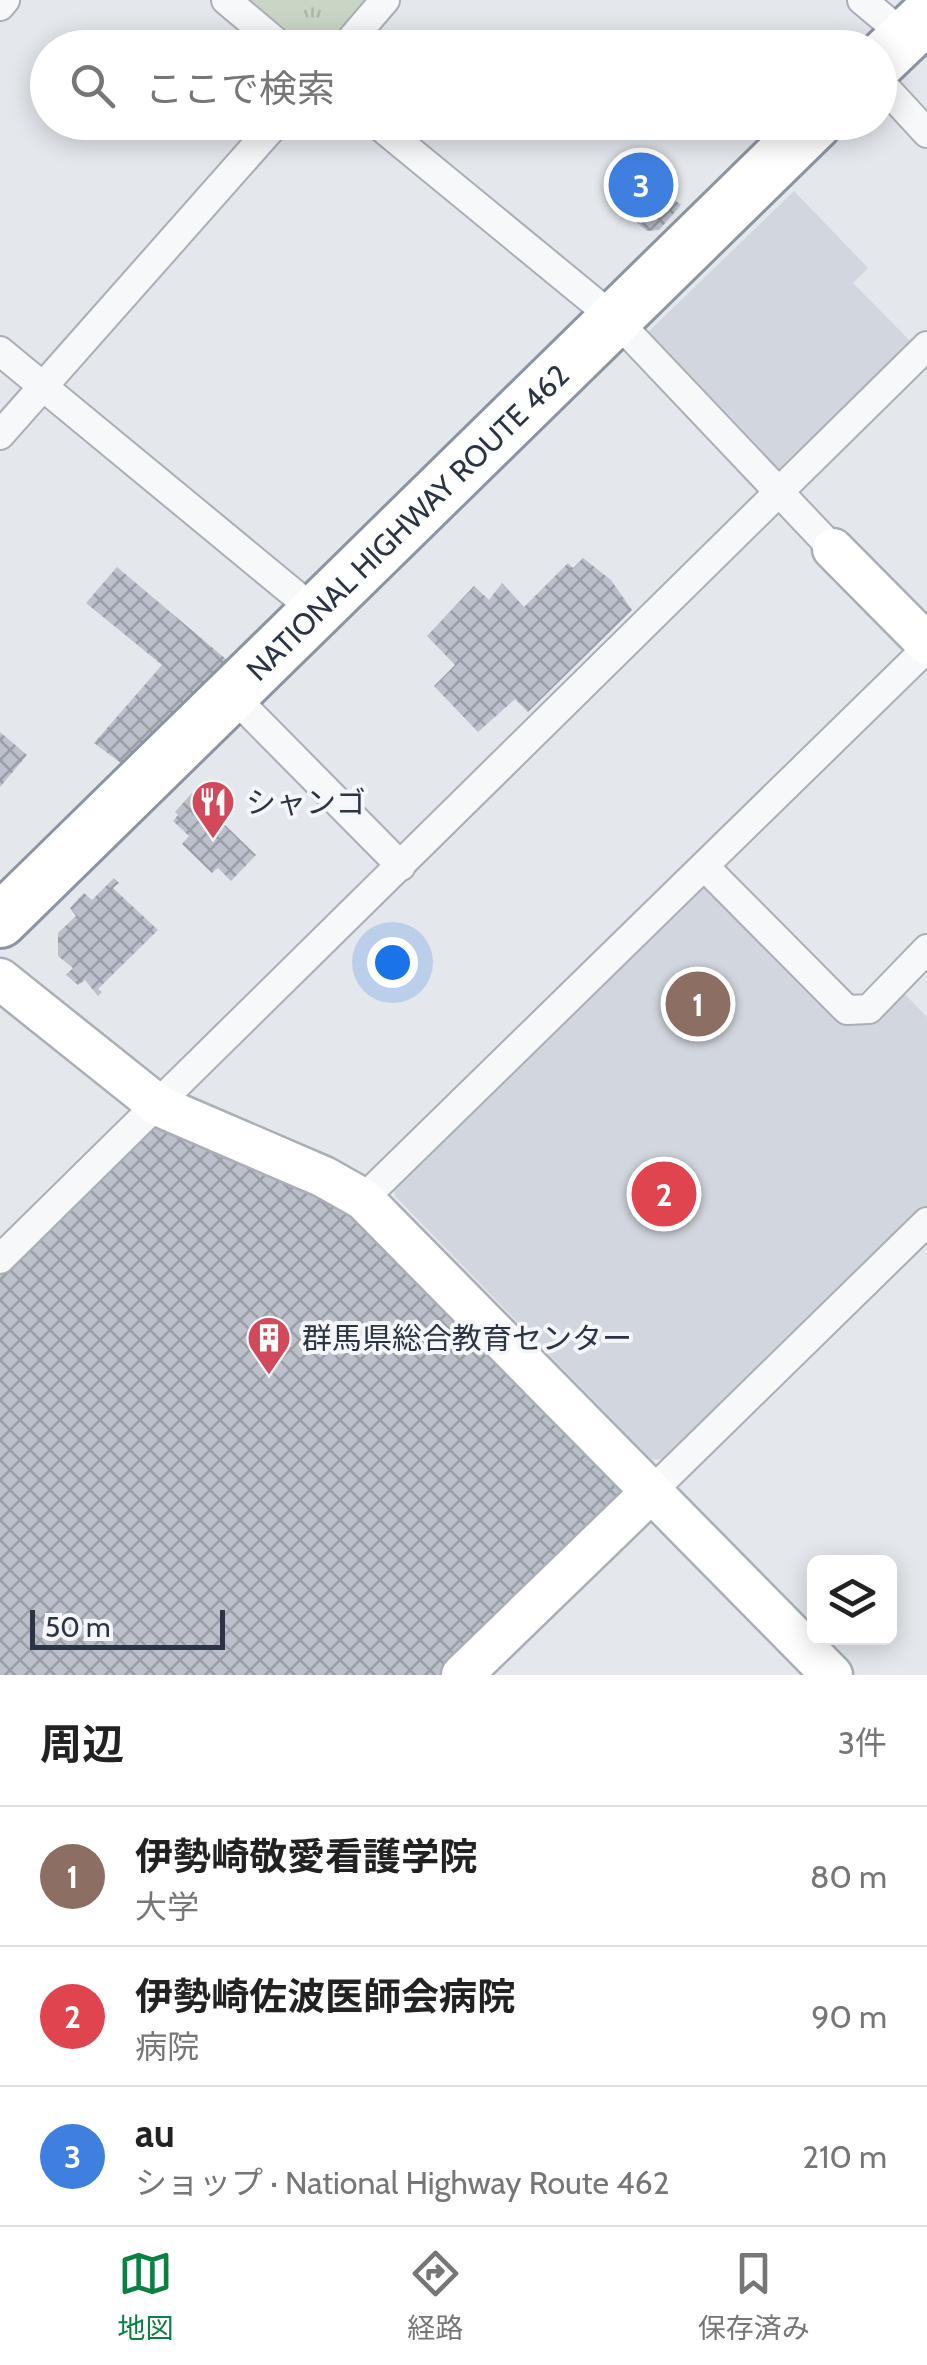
<!DOCTYPE html>
<html lang="ja">
<head>
<meta charset="utf-8">
<style>
	body { margin:0; font-family:Cabin,"Noto Sans JP",sans-serif; background:#f2f2f2; color:#222 }
	.controls { position:absolute; right:30px; bottom:30px; display:grid; overflow:hidden; border-radius:15px; box-shadow:0 5px 25px #0003 }
	.controls button { width:90px; height:90px; display:grid; place-items:center; padding:0; border:0; border-bottom:2px solid #e0e0e0; background:#fff; color:#222; font:50px sans-serif }
	.scale { position:absolute; left:30px; bottom:25px; width:195px; box-sizing:border-box; padding-left:10px; border:5px solid #2b3445; border-top:0; font-size:28px; line-height:35px; white-space:nowrap; color:#2b3445; -webkit-text-stroke:8px #f4f6f9; paint-order:stroke }
	.you { position:absolute; left:392px; top:962px; width:35px; height:35px; margin:-25px; border:8px solid #fff; border-radius:50%; background:#1a73e8; box-shadow:0 0 0 15px #1a73e833 }
	.badge { display:grid; place-items:center; width:65px; height:65px; border-radius:50%; background:#0b8043; color:#fff; font-size:32px; font-weight:700 }
	.pin { position:absolute; translate:-50% -50%; border:5px solid #fff; box-shadow:0 2px 10px #0006 }
	.list { margin:0; padding:0; list-style:none }
	h2 { display:flex; justify-content:space-between; align-items:center; height:130px; margin:0; padding:0 40px; font-size:42px }
	h2 small { font-size:32px; font-weight:400; color:#767676 }
	.list li { display:grid; grid-template-columns:65px 1fr auto; gap:30px; align-items:center; box-sizing:border-box; height:140px; padding:0 40px; border-top:2px solid #e0e0e0 }
	.list b { display:block; font-size:38px; white-space:nowrap }
	.list p { margin:0; font-size:32px; white-space:nowrap; color:#767676 }
	.list em { font-size:32px; font-style:normal; color:#767676 }
	.icon { flex:none; width:55px; height:55px; fill:none; stroke:currentColor; stroke-width:2; stroke-linecap:round; stroke-linejoin:round }
	.map { position:relative; flex:none; width:927px; height:1675px; overflow:hidden }
	.search { position:absolute; background:#fff; box-shadow:0 5px 25px #0003; left:30px; right:30px; top:30px; height:110px; display:flex; align-items:center; gap:25px; box-sizing:border-box; padding:0 35px; border-radius:55px; color:#767676; font-size:38px }
	.sheet { height:550px; background:#fff }
	nav { display:flex; justify-content:space-around; align-items:center; box-sizing:border-box; height:140px; border-top:2px solid #e0e0e0; background:#fff; font-size:28px; color:#767676 }
	nav a { display:grid; justify-items:center; gap:5px }
	nav .on { color:#0b8043 }
	.map>svg:first-child { display:block }
	.built { fill:#d2d6de }
	.park { fill:url(#park-tufts) }
	.building { fill:url(#building-cross-hatch) }
	.lines { fill:none; stroke-linecap:round; stroke-linejoin:round }
	.street-casing { stroke:#a9aeb7; stroke-width:32 }
	.secondary-casing { stroke:#a9aeb7; stroke-width:45 }
	.highway-casing { stroke:#8b94a3; stroke-width:58 }
	.street { stroke:#f7f8fa; stroke-width:28 }
	.secondary { stroke:#fff; stroke-width:40 }
	.highway { stroke:#fff; stroke-width:52 }
	.labels { text-anchor:middle; dominant-baseline:central; stroke-width:8; stroke-linejoin:round; paint-order:stroke }
	.street-label { font-size:30px; fill:#2b3445; stroke:#f4f6f9 }
	.poi-label { font-size:30px; fill:#2b3445; stroke:#f4f6f9; text-anchor:start }
</style>
</head>
<body>
<div class="map">
<svg width="927" height="1675" viewBox="0 0 927 1675">
	<defs>
		<pattern id="park-tufts" width="24" height="20" patternUnits="userSpaceOnUse" patternTransform="scale(2.5)"><rect width="24" height="20" fill="#c9d6c5"/><path d="M3 7l-1-3M5 7V3M7 7l1-3M15 17l-1-3M17 17v-4M19 17l1-3" fill="none" stroke="#adb8ab"/></pattern>
		<pattern id="building-cross-hatch" width="8" height="8" patternUnits="userSpaceOnUse" patternTransform="scale(2.5)"><rect width="8" height="8" fill="#bbc0ca"/><path d="M0 0l8 8M0 8l8-8" fill="none" stroke="#989da6"/></pattern>
	</defs>
	<rect width="100%" height="100%" fill="#e4e7ec"/>
	<path class="built" d="M794,191L868,268L853,283L916,347L790,472L775,469L645,335Z
		M702,882L846,1017L900,989L927,1017V1206L667,1460L651,1459L395,1196L393,1181Z"/>
	<path class="park" d="M249,0H367L328,48L308,47Z"/>
	<path class="building" d="M638,170L681,205L659,230L647,231L612,201Z
		M583,558L611,580L632,610L528,712L515,699L478,732L434,686L455,665L427,636L474,586L489,600L502,583L524,607L568,563L573,568Z
		M117,567L227,660L121,763L94,743L162,665L86,603Z
		M0,732L27,755L0,787Z
		M192,793L256,855L231,881L218,868L212,873L182,844L189,836L173,821L178,815L175,812Z
		M114,878L119,883L113,888L158,930L98,989L102,992L98,996L85,980L78,985L66,975L73,968L58,956V933L76,916L70,908L84,893L92,900Z
		M159,1106L363,1199L651,1492L463,1675H0V1261Z"/>
	<g class="lines">
		<defs>
			<path id="street" d="M226,0L283,48
				M862,0L905,36
				M0,6L5,0
				M344,48L385,0
				M880,82L927,133
				M375,122L616,320L833,549
				M0,351L315,611
				M0,435L277,122
				M231,694L401,866
				M704,866L847,1010L869,1009L927,949
				M363,1199L927,648
				M0,1259L927,346
				M651,1492L927,1222"/>
			<path id="secondary" d="M833,549L927,644
				M0,979L159,1106L324,1177L363,1199L832,1675
				M462,1675L651,1492"/>
			<g id="highway">
				<path d="M880,61L927,16"/>
				<path id="s1" d="M0,921L816,122"/>
			</g>
		</defs>
		<use href="#street" class="street-casing"/>
		<use href="#secondary" class="secondary-casing"/>
		<use href="#highway" class="highway-casing"/>
		<use href="#street" class="street"/>
		<use href="#secondary" class="secondary"/>
		<use href="#highway" class="highway"/>
	</g>
	<defs>
		<symbol id="restaurant-pin" viewBox="-11 -11 22 30"><path d="M0 17L-7.5 6A9.5 9.5 0 1 1 7.5 6Z" fill="#d1495b" stroke="#f4f6f9"/><path d="M-5-6h1v4h1v-4h1v4h1v-4h1v5L-1.5 .5V6h-2V.5L-5-1ZM5-6V6H3V1.5H1.5Q1.5-4 5-6Z" fill="#fff"/></symbol>
		<symbol id="building-pin" viewBox="-11 -11 22 30"><path d="M0 17L-7.5 6A9.5 9.5 0 1 1 7.5 6Z" fill="#d1495b" stroke="#f4f6f9"/><path d="M-4-6H4V6H1V3H-1V6H-4ZM-2.5-4.3h1.7v1.8h-1.7ZM.8-4.3h1.7v1.8H.8ZM-2.5-1h1.7V.8h-1.7ZM.8-1h1.7V.8H.8Z" fill="#fff"/></symbol>
	</defs>
	<g fill-rule="evenodd">
		<use href="#restaurant-pin" x="188" y="777" width="50" height="68"/>
		<use href="#building-pin" x="244" y="1313" width="50" height="68"/>
	</g>
	<g class="labels">
		<g class="street-label">
			<text stroke="none"><textPath href="#s1" startOffset="570">NATIONAL HIGHWAY ROUTE 462</textPath></text>
		</g>
		<g class="poi-label">
			<text x="246" y="802">シャンゴ</text>
			<text x="302" y="1338">群馬県総合教育センター</text>
		</g>
	</g>
</svg>
<div class="controls">
<button><svg class="icon" aria-label="layers" viewBox="0 0 24 24"><path d="M12 4l9 5-9 5-9-5zM3 14l9 5 9-5"/></svg></button>
</div>
<div class="scale">50 m</div>
<div class="you"></div>
<div class="pin badge" style="left:698px;top:1004px;background:#8d6e63">1</div>
<div class="pin badge" style="left:664px;top:1194px;background:#e0444e">2</div>
<div class="pin badge" style="left:641px;top:185px;background:#3f7fe0">3</div>
<div class="search"><svg class="icon" aria-label="search" viewBox="0 0 24 24"><circle cx="10" cy="10" r="6"/><path d="M15 15l6 6"/></svg>ここで検索</div>
</div>
<section class="sheet">
<h2>周辺<small>3件</small></h2>
<ul class="list">
<li><span class="badge" style="background:#8d6e63">1</span><div><b>伊勢崎敬愛看護学院</b><p>大学</p></div><em>80 m</em></li>
<li><span class="badge" style="background:#e0444e">2</span><div><b>伊勢崎佐波医師会病院</b><p>病院</p></div><em>90 m</em></li>
<li><span class="badge" style="background:#3f7fe0">3</span><div><b>au</b><p>ショップ · National Highway Route 462</p></div><em>210 m</em></li>
</ul>
</section>
<nav>
<a class="on"><svg class="icon" aria-label="map" viewBox="0 0 24 24"><path d="M3 6l6-2 6 2 6-2v14l-6 2-6-2-6 2zM9 4v14M15 6v14"/></svg>地図</a>
<a><svg class="icon" aria-label="directions" viewBox="0 0 24 24"><path d="M12 3l9 9-9 9-9-9zM9 14v-3h6M13 9l2 2-2 2"/></svg>経路</a>
<a><svg class="icon" aria-label="saved" viewBox="0 0 24 24"><path d="M7 4h10v16l-5-4-5 4z"/></svg>保存済み</a>
</nav>
</body>
</html>
